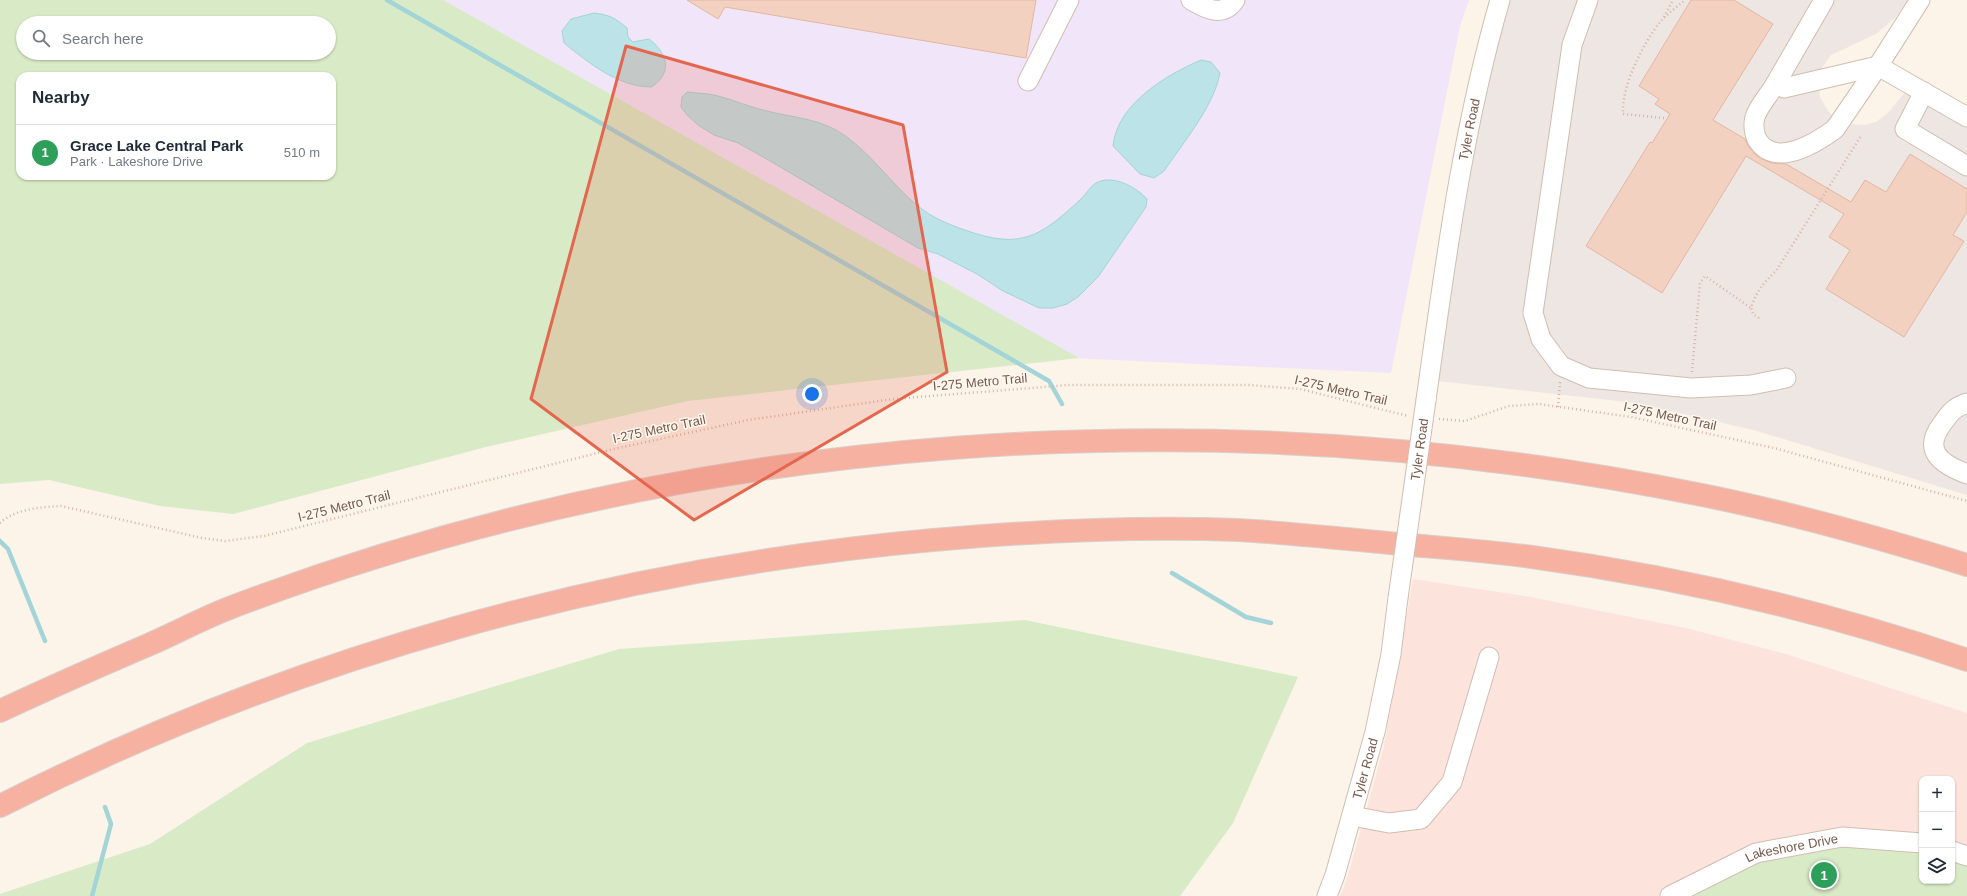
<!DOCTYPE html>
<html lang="en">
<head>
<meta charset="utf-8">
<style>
	body { margin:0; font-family:Arial,sans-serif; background:#f6f6f7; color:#1f2937 }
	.controls { position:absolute; right:12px; bottom:12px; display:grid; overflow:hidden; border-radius:8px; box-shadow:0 1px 3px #0004 }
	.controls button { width:36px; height:36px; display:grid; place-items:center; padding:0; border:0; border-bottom:1px solid #e0e1e3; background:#fff; color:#1f2937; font:20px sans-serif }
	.you { position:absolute; left:812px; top:394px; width:14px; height:14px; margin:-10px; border:3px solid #fff; border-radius:50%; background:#1a73e8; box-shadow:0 0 0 6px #1a73e833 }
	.badge { display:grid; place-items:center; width:26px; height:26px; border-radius:50%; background:#e5664f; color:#fff; font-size:13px; font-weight:700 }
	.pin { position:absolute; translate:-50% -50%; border:2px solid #fff; box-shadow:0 1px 4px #0006 }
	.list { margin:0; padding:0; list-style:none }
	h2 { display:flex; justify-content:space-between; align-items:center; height:52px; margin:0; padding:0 16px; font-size:17px }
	h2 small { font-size:13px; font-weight:400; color:#747a83 }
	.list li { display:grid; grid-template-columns:26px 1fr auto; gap:12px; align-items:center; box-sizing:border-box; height:56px; padding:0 16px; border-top:1px solid #e0e1e3 }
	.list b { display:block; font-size:15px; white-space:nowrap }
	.list p { margin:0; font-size:13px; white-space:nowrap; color:#747a83 }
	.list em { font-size:13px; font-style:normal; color:#747a83 }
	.icon { flex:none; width:22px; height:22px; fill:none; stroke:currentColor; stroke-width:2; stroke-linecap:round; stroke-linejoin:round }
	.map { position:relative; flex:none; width:1967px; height:896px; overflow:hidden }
	.search { position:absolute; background:#fff; box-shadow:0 1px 3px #0004; left:16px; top:16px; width:320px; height:44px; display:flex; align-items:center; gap:10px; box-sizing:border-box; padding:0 14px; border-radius:22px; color:#747a83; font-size:15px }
	.panel { position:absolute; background:#fff; box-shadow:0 1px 3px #0004; left:16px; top:72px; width:320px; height:108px; border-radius:12px }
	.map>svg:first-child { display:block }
	.commercial { fill:#fce4dd; fill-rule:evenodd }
	.industrial { fill:#ede6e2 }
	.education { fill:#f0e5f9 }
	.green { fill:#d8ebc6; fill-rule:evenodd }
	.water { fill:#bce3e7; stroke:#a3d4d8 }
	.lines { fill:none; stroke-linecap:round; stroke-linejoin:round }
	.stream { stroke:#a3d4d8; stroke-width:4.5 }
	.building { fill:#f2d1c0; stroke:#e4b6a1 }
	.minor-casing { stroke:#d1bdb0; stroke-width:21 }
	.highway-casing { stroke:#d9d0cd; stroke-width:24 }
	.path { stroke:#d7b4a3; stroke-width:2.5; stroke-dasharray:1 3; stroke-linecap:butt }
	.minor { stroke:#fff; stroke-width:19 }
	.highway { stroke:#f6b1a0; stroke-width:22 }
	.minor-bridge-casing { stroke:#d1bdb0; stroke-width:21; stroke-linecap:butt }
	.minor-bridge { stroke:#fff; stroke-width:19 }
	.marked { fill:#e5664f; fill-opacity:0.2; stroke:#e5664f; stroke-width:3; stroke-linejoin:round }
	.labels { text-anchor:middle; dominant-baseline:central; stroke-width:3; stroke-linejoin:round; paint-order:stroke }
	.street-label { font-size:13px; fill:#77584c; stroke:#fff8ef }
</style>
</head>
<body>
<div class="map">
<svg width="1967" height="896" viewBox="0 0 1967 896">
	<rect width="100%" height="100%" fill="#fcf3e9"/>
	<path class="commercial" d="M1413,579L1525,596L1686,628L1786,654L1967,713V896H1340L1347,879L1384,746ZM1922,779H1952V881H1922Z"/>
	<path class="industrial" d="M1508,0H1908L1895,18L1876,34L1831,55L1821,69L1818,80L1819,89L1820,97L1828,111L1834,117L1849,124L1865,125L1876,122L1889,112L1905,92L1967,126V495L1754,430L1636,403L1437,381L1441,347L1480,104Z"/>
	<path class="education" d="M442,0H1469L1460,26L1391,373L1072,358Z"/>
	<path class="green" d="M0,0H443L1079,358L688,401L486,447L233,514L160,506L49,480L0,484ZM23,23H329V53H23ZM20,76H332V176H20Z
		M1025,620L1298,677L1233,823L1180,896H0V894L150,844L307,743L619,649Z
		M1840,846L1922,850V881H1952V857L1967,862V896H1686L1738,869L1768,859Z"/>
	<path class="water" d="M594,13C610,15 615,18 627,28L628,37L633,42L649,39C659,46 671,62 663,75C661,80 655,84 652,87C618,87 589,63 564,43L562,31L571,19Z
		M1201,60L1211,62L1220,73C1214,106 1183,143 1164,171L1154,178L1140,174L1113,146C1117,104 1166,75 1201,60Z
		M687,92C694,93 701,93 708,94C724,96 746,106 763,110C792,118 823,118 848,138C877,159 900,196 929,214C944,223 961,229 977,234C1026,249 1046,231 1081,199C1086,194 1092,184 1098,182C1114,175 1136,187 1147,199L1146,207L1098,277L1078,297L1067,304L1053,308H1039L1003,291L977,274L938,254L918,248L765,158L738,143L714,135L698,125L687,115L681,107L682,97Z"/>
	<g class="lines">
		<path class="stream" d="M387,0L1049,381L1062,404
			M0,541L8,549L45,641
			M1172,573L1246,617L1271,623
			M92,896L111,824L105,807"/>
	</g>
	<path class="building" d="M687,0H1036L1026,58L725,7L718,19Z
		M1691,0H1734L1773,24L1713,120L1745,139L1748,146L1758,157L1771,163L1786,164L1851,202L1865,180L1886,192L1910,154L1967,189V212L1953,235L1964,241L1904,337L1826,289L1850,250L1829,237L1844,214L1746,156L1662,293L1586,246L1650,142L1652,143L1670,114L1655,104L1659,99L1639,86Z"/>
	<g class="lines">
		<defs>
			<g id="minor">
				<path d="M1191,0C1206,9 1223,18 1235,0"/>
				<path d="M1588,0L1572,45L1533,313L1541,339L1561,366L1589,378L1691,388L1751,385L1786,378"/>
				<path d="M1824,0L1776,83L1784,88L1878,66"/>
				<path d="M1878,66L1967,117"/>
				<path d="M1028,81L1069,0"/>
				<path d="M1776,83C1770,94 1759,105 1755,117C1753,124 1754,135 1758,141C1776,168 1816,143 1835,129L1878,66L1920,0"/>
				<path d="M1924,92L1905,129L1967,166"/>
				<path id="s1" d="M1426,400C1445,265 1462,131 1500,0"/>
				<path d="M1967,403C1953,408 1951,412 1942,424C1922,451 1941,464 1967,474"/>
				<path d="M1352,816L1389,823L1421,819L1452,782L1489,657"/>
				<path d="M1952,851L1967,856"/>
				<path id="s2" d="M1327,896L1335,875L1375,732L1391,654L1398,598"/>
				<path id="s3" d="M1670,896L1756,853L1842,837L1922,843"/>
			</g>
			<path id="highway" d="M0,711C49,688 99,666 148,645C176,633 203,618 232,607C698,430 1214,396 1702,495C1792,513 1880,538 1967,565
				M0,806C291,658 609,569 933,540C1035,531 1136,526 1238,530C1292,533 1346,539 1400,544C1444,548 1488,551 1532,557C1679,577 1827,612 1967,660"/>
		</defs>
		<use href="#minor" class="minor-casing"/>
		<use href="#highway" class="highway-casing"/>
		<path class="path" d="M1664,17L1673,0
			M1664,118L1623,114C1621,87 1644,41 1661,21C1668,13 1677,7 1685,0
			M1759,318L1753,314L1751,308C1756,292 1764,282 1776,271L1861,136
			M1692,372L1700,283L1705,276L1751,308
			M1558,407L1560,382
			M1439,419L1465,421L1509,406L1539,404L1631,417L1774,448L1967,501
			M0,523C15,509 41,507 61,506L202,538L225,541L264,536L614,449L748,420L893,399L1069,385H1249L1300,389L1408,416"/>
		<use href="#minor" class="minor"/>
		<use href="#highway" class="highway"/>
		<defs>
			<g id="minor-bridge">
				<path id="s4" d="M1398,598L1426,400"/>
			</g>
		</defs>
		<use href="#minor-bridge" class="minor-bridge-casing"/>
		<use href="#minor-bridge" class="minor-bridge"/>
	</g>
	<path class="marked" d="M626,46L903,125L947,372L694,520L531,399Z"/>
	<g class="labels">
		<g class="street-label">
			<text stroke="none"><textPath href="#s1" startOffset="274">Tyler Road</textPath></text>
			<text transform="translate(980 382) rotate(-5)">I-275 Metro Trail</text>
			<text transform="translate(1341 390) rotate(13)">I-275 Metro Trail</text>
			<text transform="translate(1670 416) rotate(12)">I-275 Metro Trail</text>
			<text transform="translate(659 429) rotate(-12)">I-275 Metro Trail</text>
			<text stroke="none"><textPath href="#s4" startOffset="150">Tyler Road</textPath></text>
			<text transform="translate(344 506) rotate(-14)">I-275 Metro Trail</text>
			<text stroke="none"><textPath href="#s2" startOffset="133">Tyler Road</textPath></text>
			<text stroke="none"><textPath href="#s3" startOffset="132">Lakeshore Drive</textPath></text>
		</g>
	</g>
</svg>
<div class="controls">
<button>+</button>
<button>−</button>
<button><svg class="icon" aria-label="layers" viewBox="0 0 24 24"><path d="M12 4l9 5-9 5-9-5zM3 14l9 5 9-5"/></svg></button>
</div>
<div class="you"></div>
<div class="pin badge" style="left:1824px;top:875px;background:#2e9e5b">1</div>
<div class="search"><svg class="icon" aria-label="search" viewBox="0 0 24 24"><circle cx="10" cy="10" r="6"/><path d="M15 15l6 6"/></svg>Search here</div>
<section class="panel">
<h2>Nearby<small></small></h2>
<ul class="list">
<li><span class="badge" style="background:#2e9e5b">1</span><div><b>Grace Lake Central Park</b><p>Park · Lakeshore Drive</p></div><em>510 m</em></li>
</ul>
</section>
</div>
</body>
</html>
